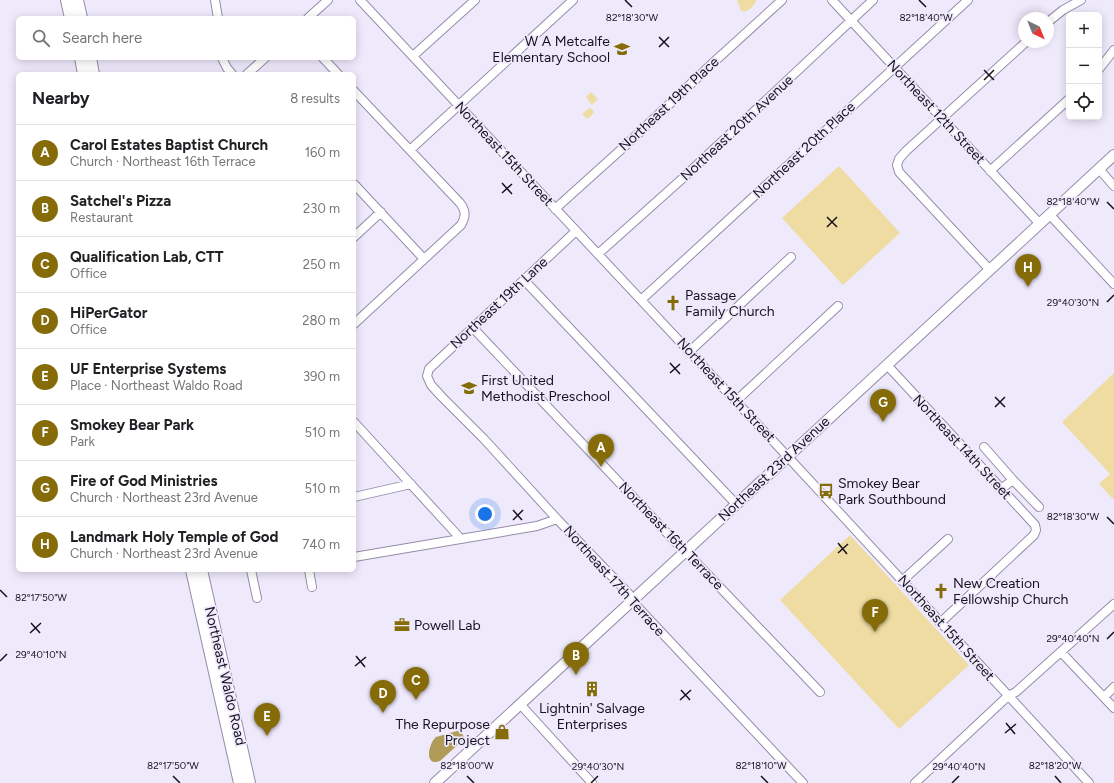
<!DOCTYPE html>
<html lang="en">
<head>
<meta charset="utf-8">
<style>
	body { margin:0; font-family:Figtree,sans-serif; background:#f2f2f2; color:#202124 }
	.controls { position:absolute; right:12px; top:12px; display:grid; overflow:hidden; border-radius:6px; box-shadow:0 2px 10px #0003 }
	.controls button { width:36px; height:36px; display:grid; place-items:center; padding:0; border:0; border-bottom:1px solid #e0e0e0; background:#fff; color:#202124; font:20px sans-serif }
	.compass { position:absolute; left:1018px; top:12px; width:36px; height:36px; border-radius:50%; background:#fff; box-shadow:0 2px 10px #0003; rotate:137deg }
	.you { position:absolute; left:485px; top:514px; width:14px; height:14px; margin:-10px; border:3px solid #fff; border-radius:50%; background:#1a73e8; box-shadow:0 0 0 6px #1a73e833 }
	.badge { display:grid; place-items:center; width:26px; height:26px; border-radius:50%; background:#856c09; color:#fff; font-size:13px; font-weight:700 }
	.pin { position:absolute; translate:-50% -33px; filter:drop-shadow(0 1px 2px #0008) }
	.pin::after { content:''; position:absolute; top:21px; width:14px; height:12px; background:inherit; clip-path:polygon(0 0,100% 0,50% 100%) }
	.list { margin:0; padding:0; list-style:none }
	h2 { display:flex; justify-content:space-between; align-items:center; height:52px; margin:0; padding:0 16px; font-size:17px }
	h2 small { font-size:13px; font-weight:400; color:#757577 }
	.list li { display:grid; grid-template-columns:26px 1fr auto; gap:12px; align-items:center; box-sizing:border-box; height:56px; padding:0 16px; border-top:1px solid #e0e0e0 }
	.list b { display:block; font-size:15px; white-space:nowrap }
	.list p { margin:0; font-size:13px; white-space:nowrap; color:#757577 }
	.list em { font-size:13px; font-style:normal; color:#757577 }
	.icon { flex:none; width:22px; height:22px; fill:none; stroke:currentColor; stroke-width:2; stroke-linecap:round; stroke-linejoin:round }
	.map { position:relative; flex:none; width:1114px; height:783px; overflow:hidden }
	.search { position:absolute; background:#fff; box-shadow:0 2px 10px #0003; left:16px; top:16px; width:340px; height:44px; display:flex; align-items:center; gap:10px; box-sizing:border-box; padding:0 14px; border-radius:6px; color:#757577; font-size:15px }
	.panel { position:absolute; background:#fff; box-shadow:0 2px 10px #0003; left:16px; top:72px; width:340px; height:500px; border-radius:6px }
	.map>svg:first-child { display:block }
	.green { fill:#eedca2 }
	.water { fill:#b09b59 }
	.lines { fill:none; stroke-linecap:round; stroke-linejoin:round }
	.minor-casing { stroke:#958ca9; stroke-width:10 }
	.major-casing { stroke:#958ca9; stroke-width:12 }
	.highway-casing { stroke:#958ca9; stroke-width:14 }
	.minor { stroke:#fff; stroke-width:8 }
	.major { stroke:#fff; stroke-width:10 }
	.highway { stroke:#fff; stroke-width:12 }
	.ticks { fill:none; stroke:#16121d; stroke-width:1.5 }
	.labels { text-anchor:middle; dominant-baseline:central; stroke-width:3.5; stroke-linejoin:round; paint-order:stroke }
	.poi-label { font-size:14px; fill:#16121d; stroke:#efe9fc; text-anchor:start }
	.street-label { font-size:14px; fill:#16121d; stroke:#efe9fc }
	.ticks-label { font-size:10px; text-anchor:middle; fill:#16121d; stroke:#efe9fc; stroke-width:3.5; stroke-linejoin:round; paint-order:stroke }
</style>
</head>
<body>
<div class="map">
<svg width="1114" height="783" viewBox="0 0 1114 783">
	<rect width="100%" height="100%" fill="#efe9fc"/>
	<path class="green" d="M737,0H756V2C752,7 748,13 741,11Z
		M591,92L598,99L592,105L586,97Z
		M589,108L592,109L594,113L587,119L582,114Z
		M839,166L900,233L843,285L782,218Z
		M1114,373V500L1099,484L1110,474L1062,422Z
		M850,535L969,665L899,729L780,600Z"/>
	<path class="water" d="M457,731L461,732L464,737L462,741L440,761C424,767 428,744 436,737Z"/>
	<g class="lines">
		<defs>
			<path id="minor" d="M215,0L218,18
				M360,0L788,457L1089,783
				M832,0L1040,224
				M308,18L328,0
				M1048,22L1063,10L1081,0
				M413,56L475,0
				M222,58L227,68L232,74
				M323,58L338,74
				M1099,69L1114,50
				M247,74L265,58
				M354,91L460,203C466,211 466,216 461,225L354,324
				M410,150L573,0
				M1099,169L1114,186
				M990,171L1069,99
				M354,184L424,259
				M555,209L625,146L715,61L782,0
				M1050,215L1114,284
				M576,231L429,369L427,376L431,385L442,397L484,439L557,519L629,594L632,601L803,783
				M354,237L381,212
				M598,254L683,178L873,0
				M990,270L899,172L897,165L899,159L906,151L1026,42
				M524,280L736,504
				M641,300L968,0
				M473,328L685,552L690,556L820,692
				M689,352L791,257
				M887,365L1035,525L1036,530L1034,535L940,623
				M736,401L838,306
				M354,422L460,538
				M984,447L1013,480L1001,489
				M1013,480L1039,507
				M354,497L411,484
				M354,557L537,526L557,519
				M251,570L257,598
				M309,570L312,587
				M902,581L948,539
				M1061,652L1114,708
				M1104,697L1114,687
				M520,704L592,783
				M915,783L1008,696L1016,692L1114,604"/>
			<path id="major" d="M435,783L1114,155"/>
			<path id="highway" d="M67,0L71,18
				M77,0L81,18
				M81,58L84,74
				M90,58L93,74
				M192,570L240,783
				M201,570L249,783"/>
		</defs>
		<use href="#minor" class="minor-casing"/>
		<use href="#major" class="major-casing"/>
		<use href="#highway" class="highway-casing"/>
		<use href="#minor" class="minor"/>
		<use href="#major" class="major"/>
		<use href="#highway" class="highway"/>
	</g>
	<path class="ticks" d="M625,0L632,7M919,0L926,7M659,37L669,47M659,47L669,37M984,70L994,80M984,80L994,70M502,183L512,194M502,193L512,184M1107,202L1114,209M827,217L837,227M827,227L837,217M1107,302L1114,295M670,363L680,374M670,373L680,364M995,397L1005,407M995,407L1005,397M513,510L522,520M1107,517L1114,524M513,520L523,510M838,543L847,554M838,553L848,544M0,590L7,597M31,623L40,633M30,633L41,623M1107,639L1114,632M356,656L365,667M0,661L7,654M355,666L366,657M681,690L690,700M680,700L691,690M1006,723L1015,734M1005,733L1016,724M173,776L180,783M467,776L474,783M761,776L768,783M1055,776L1061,783M591,783L598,776M952,783L959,776"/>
	<defs>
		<symbol id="school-bare" viewBox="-9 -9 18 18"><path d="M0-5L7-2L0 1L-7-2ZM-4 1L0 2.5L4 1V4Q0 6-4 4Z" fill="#856c09" stroke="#efe9fc" stroke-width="2.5" paint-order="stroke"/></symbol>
		<symbol id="church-bare" viewBox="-9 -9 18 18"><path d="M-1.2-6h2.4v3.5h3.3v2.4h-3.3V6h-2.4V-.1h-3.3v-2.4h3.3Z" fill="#856c09" stroke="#efe9fc" stroke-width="2.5" paint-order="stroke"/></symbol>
		<symbol id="bus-bare" viewBox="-9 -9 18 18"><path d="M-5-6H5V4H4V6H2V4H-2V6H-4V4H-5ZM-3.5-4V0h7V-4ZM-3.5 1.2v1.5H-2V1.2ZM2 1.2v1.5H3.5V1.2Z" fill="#856c09" stroke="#efe9fc" stroke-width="2.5" paint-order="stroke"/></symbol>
		<symbol id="office-bare" viewBox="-9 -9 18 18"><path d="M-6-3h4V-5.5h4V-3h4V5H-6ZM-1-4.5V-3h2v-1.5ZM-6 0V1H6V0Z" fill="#856c09" stroke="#efe9fc" stroke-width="2.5" paint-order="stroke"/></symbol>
		<symbol id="building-bare" viewBox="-9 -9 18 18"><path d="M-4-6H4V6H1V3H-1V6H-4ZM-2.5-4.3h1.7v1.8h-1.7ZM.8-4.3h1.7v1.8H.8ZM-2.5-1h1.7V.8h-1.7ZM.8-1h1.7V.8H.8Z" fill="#856c09" stroke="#efe9fc" stroke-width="2.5" paint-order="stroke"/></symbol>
		<symbol id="shop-bare" viewBox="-9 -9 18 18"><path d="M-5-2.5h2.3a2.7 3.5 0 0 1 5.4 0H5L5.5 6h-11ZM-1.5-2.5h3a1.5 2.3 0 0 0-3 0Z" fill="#856c09" stroke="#efe9fc" stroke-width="2.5" paint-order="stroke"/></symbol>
	</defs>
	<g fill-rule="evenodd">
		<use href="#school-bare" x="611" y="38" width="22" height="22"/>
		<use href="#church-bare" x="662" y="292" width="22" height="22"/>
		<use href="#school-bare" x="458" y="377" width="22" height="22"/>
		<use href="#bus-bare" x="815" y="480" width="22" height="22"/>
		<use href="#church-bare" x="930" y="580" width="22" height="22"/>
		<use href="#office-bare" x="391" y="614" width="22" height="22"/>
		<use href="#building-bare" x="581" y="678" width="22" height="22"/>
		<use href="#shop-bare" x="491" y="721" width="22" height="22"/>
	</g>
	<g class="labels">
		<g class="poi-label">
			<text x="610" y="41" text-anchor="end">W A Metcalfe<tspan x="610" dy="16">Elementary School</tspan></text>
			<text x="685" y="295">Passage<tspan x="685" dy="16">Family Church</tspan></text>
			<text x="481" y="380">First United<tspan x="481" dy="16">Methodist Preschool</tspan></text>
			<text x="838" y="483">Smokey Bear<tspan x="838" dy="16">Park Southbound</tspan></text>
			<text x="953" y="583">New Creation<tspan x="953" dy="16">Fellowship Church</tspan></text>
			<text x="414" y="625">Powell Lab</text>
			<text x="592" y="708" text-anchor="middle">Lightnin' Salvage<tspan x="592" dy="16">Enterprises</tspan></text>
			<text x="490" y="724" text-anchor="end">The Repurpose<tspan x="490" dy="16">Project</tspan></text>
		</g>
		<g class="street-label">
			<text transform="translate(669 104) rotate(-43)">Northeast 19th Place</text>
			<text transform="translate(936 112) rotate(47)">Northeast 12th Street</text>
			<text transform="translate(737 128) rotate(-43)">Northeast 20th Avenue</text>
			<text transform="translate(804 150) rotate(-43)">Northeast 20th Place</text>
			<text transform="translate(504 154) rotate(47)">Northeast 15th Street</text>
			<text transform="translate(499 303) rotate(-43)">Northeast 19th Lane</text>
			<text transform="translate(726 390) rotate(47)">Northeast 15th Street</text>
			<text transform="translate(962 447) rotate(47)">Northeast 14th Street</text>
			<text transform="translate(774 469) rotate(-43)">Northeast 23rd Avenue</text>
			<text transform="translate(671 536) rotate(46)">Northeast 16th Terrace</text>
			<text transform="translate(614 581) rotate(48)">Northeast 17th Terrace</text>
			<text transform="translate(946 628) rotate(48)">Northeast 15th Street</text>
			<text transform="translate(225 676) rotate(77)">Northeast Waldo Road</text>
		</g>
	</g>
	<g class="ticks-label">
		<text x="632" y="21">82°18'30"W</text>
		<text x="926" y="21">82°18'40"W</text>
		<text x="1073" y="205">82°18'40"W</text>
		<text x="1073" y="306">29°40'30"N</text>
		<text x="1073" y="520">82°18'30"W</text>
		<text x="41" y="601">82°17'50"W</text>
		<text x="1073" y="642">29°40'40"N</text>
		<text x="41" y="658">29°40'10"N</text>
		<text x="173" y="769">82°17'50"W</text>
		<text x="467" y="769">82°18'00"W</text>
		<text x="761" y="769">82°18'10"W</text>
		<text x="1055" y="769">82°18'20"W</text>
		<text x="598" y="770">29°40'30"N</text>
		<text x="959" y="770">29°40'40"N</text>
	</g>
</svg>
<div class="controls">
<button>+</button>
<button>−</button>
<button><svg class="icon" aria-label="locate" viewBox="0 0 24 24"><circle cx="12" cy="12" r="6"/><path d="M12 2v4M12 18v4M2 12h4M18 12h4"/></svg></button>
</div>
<svg class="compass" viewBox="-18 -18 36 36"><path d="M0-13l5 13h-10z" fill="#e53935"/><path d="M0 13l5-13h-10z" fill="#757577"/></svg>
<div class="you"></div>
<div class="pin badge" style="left:601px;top:467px">A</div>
<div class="pin badge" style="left:576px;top:675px">B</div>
<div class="pin badge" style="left:416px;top:700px">C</div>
<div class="pin badge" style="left:383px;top:713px">D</div>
<div class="pin badge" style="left:267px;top:736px">E</div>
<div class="pin badge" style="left:875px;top:632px">F</div>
<div class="pin badge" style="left:883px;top:422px">G</div>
<div class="pin badge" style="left:1028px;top:287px">H</div>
<div class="search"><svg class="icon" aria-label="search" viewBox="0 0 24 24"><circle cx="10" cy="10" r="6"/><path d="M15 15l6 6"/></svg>Search here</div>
<section class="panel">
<h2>Nearby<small>8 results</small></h2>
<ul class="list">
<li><span class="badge">A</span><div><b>Carol Estates Baptist Church</b><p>Church · Northeast 16th Terrace</p></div><em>160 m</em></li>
<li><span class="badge">B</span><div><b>Satchel's Pizza</b><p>Restaurant</p></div><em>230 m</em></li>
<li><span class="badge">C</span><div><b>Qualification Lab, CTT</b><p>Office</p></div><em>250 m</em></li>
<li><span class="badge">D</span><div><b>HiPerGator</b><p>Office</p></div><em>280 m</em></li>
<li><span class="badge">E</span><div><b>UF Enterprise Systems</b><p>Place · Northeast Waldo Road</p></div><em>390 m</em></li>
<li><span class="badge">F</span><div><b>Smokey Bear Park</b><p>Park</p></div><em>510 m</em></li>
<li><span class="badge">G</span><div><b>Fire of God Ministries</b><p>Church · Northeast 23rd Avenue</p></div><em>510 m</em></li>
<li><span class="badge">H</span><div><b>Landmark Holy Temple of God</b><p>Church · Northeast 23rd Avenue</p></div><em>740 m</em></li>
</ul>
</section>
</div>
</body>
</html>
